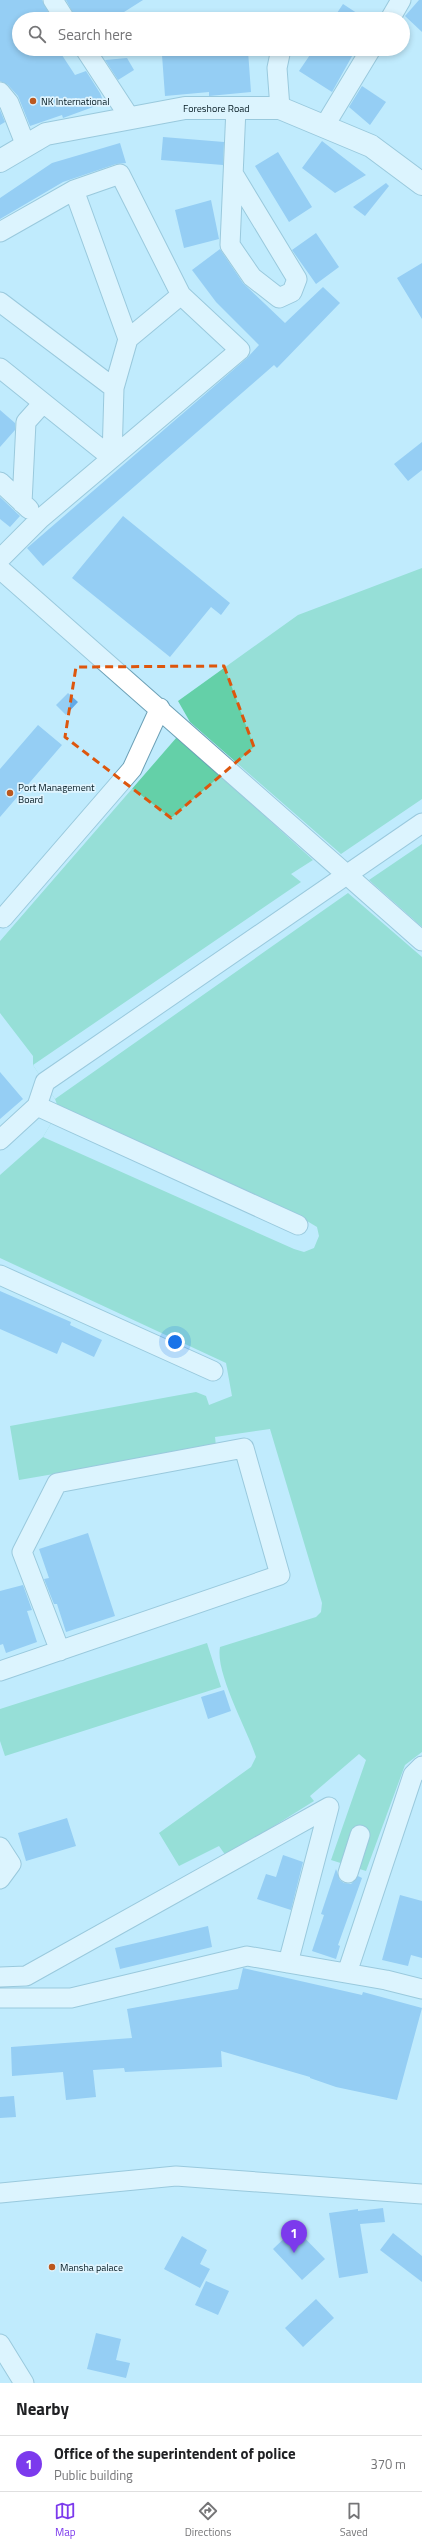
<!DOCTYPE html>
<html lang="en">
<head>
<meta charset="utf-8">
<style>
	body { margin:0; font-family:"Titillium Web",sans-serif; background:#f6f6f6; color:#202124 }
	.you { position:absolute; left:175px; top:1342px; width:14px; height:14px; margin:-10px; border:3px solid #fff; border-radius:50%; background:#1a73e8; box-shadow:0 0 0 6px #1a73e833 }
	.badge { display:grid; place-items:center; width:26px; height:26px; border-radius:50%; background:#7c3aed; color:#fff; font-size:13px; font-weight:700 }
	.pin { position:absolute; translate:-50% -33px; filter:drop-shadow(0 1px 2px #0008) }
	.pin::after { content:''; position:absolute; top:21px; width:14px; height:12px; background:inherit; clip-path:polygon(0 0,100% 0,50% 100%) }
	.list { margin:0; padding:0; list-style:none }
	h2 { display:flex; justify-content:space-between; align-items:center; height:52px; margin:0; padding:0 16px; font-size:17px }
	h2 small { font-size:13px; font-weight:400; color:#757577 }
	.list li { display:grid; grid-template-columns:26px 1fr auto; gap:12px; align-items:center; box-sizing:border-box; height:56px; padding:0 16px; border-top:1px solid #e0e0e0 }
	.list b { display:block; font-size:15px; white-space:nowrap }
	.list p { margin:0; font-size:13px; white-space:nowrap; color:#757577 }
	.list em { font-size:13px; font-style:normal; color:#757577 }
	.icon { flex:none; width:22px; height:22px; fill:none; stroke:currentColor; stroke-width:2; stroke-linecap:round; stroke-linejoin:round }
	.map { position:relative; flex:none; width:422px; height:2383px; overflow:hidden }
	.search { position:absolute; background:#fff; box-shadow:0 2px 6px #0003; left:12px; right:12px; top:12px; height:44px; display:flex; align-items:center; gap:10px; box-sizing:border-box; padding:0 14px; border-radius:22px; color:#757577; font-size:15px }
	.sheet { height:108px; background:#fff }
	nav { display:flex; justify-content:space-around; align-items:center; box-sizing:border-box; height:56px; border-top:1px solid #e0e0e0; background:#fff; font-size:11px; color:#757577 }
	nav a { display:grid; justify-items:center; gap:2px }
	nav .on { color:#7c3aed }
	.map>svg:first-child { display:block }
	.water { fill:#64d0a8 }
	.pier { fill:#c0ebfd }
	.building { fill:#62aae8 }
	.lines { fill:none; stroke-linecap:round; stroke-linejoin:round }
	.minor-casing { stroke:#6ca0b6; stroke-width:21 }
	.major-casing { stroke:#6ca0b6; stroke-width:24 }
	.minor { stroke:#fff; stroke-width:19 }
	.major { stroke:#fff; stroke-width:22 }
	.marked { fill:none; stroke:#dd560d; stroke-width:3; stroke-dasharray:8 5; stroke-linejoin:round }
	.poi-dot { fill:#bb581f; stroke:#dff4fe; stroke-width:1.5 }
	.labels { text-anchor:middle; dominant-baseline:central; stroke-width:3.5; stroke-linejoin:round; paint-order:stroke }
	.poi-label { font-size:10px; fill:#041921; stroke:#dff4fe; text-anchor:start }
	.street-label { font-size:10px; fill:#041921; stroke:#dff4fe }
</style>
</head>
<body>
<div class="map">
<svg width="422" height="2383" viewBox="0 0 422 2383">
	<rect width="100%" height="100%" fill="#c0ebfd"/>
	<path class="water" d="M422,568V1752L405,1765L366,1871L331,1860L366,1760L359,1754L310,1796L314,1801L226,1856L219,1846L179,1866L159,1833L251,1767L256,1757C247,1729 215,1673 220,1647L316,1617L321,1612L322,1603L270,1429L215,1437L216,1446L19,1480L10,1426L196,1392L206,1396L209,1405L232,1396L226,1363L0,1258V1175L43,1137L59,1110L55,1099L33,1065V1056L0,1013V941L190,722L178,701L298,615Z
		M207,1643L221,1687L5,1756L0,1741V1709Z"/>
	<path class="pier" d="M190,722L341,854L422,799V844L369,880L422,927V957L348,893L55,1099L33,1065L301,882L291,874L313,860L177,736Z
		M59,1110L307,1221L317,1227L319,1236L314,1248L304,1252L294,1249L43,1137Z"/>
	<path class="building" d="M0,0H42L52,19H19V49H58L75,75L86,71L100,93L104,103L63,118L62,115L30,126L18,96L8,85L0,81Z
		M66,0H143L113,19H76Z
		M419,0H422V32L405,16Z
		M343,4L366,19H333Z
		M314,49H356L332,92L299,71Z
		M248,51L251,92L209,96V92L165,96L162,55L191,52L192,56Z
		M127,58L134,70L118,80L105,60Z
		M362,86L386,102L370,125L349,107Z
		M0,110L5,122L0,125Z
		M163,137L224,142L223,165L161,160Z
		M322,141L366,175L335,193L302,168Z
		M120,143L126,163L116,164L63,182L0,219V198L52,163Z
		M278,152L312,207L289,222L255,166Z
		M386,183L389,186L365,216L353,207Z
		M211,200L219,239L184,248L175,210Z
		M316,233L339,267L316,284L292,250Z
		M220,249L243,283L285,323L323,287L340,303L277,368L274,365L43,566L27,548L247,358L259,345L216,302L192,270Z
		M422,263V319L397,278Z
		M0,410L15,423V430L0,447Z
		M422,442V470L408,481L394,464Z
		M0,497L20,516L10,527L0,519Z
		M123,516L230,603L221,615L211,607L170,657L72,578Z
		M68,693L78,702L66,715L56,705Z
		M38,725L62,745L0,817V769Z
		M0,1072L23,1099L0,1119Z
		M0,1291L71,1322L70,1325L102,1340L94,1357L62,1342L57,1354L0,1329Z
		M88,1533L115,1616L66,1632L57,1604H54L44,1579L49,1578L39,1549Z
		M23,1585L32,1610L27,1611L37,1642L6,1653L3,1644L0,1645V1591Z
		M224,1690L231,1711L208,1719L201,1697Z
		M67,1818L76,1846L26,1861L18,1833Z
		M283,1855L303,1862L291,1910L257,1899L266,1874L276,1877Z
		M336,1869L340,1880L344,1883L351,1884L358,1876L362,1878L338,1945L340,1946L336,1959L312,1951L324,1915L321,1914Z
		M400,1895L422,1901V1958L411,1955L408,1966L382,1960Z
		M208,1926L212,1947L120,1969L115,1948Z
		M243,1968L362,1995L363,1992L422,2008L397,2100L336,2087L310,2078V2077L221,2051L222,2067L125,2072L124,2068L93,2070L96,2097L66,2100L63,2072L12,2076L11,2047L132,2038L127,2009L238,1989Z
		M14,2096L16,2117L0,2118V2097Z
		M383,2208L385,2222L360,2224L368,2273L339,2278L329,2213L358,2209V2211Z
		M295,2228L325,2259L302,2280L273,2249Z
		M393,2233L422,2256V2282L380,2250Z
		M182,2236L207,2250L200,2264L210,2269L200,2288L164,2269Z
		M206,2281L229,2291L218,2315L195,2305Z
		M316,2299L334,2318L303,2347L285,2328Z
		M96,2333L121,2339L116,2360L130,2363L126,2378L87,2369Z"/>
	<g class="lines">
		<defs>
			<path id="minor" d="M53,0L65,19
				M390,19L401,0
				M85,49L130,118
				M0,92L9,103L26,146
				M280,108L277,68L281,49
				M325,125L371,49
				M234,175L297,279L292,292L279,298L252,277L230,245L236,108
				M74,190L128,339L114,388L112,458
				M0,232L74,190L120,174L181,295L240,350L40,519L0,559
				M0,302L114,388
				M128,339L181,295
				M0,368L112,458
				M0,482L29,509
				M22,503L26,422L43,403
				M0,569L422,941
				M3,918L132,769L160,708
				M37,1106L298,1225
				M0,1140L37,1106L45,1082L422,823
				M0,1275L213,1371
				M0,1671L280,1575L244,1448L57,1483L22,1552L60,1651
				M0,1847L11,1864L0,1879
				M348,1873L360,1835
				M347,1973L413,1775L422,1766
				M0,1977L26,1976L329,1807L288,1963
				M0,1998H71L247,1956L386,1980L422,1989
				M0,2193L176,2176L422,2194
				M0,2344L24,2383"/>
			<g id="major">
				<path id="s1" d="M0,161L46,134L185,108H280L371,146L422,184"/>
			</g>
		</defs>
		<use href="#minor" class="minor-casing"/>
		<use href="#major" class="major-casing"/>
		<use href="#minor" class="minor"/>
		<use href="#major" class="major"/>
	</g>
	<path d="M0 0H422V2383H0ZM224,666L254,747L171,818L65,737L76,667Z" fill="#c0ebfd" fill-opacity=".55" fill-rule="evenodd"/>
	<path class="marked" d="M224,666L254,747L171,818L65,737L76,667Z"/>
	<g class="poi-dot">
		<circle cx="33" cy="101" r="4"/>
		<circle cx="10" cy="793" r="4"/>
		<circle cx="52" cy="2267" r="4"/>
	</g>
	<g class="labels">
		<g class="poi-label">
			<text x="41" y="101">NK International</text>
			<text x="18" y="787">Port Management<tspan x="18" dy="12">Board</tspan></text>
			<text x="60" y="2267">Mansha palace</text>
		</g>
		<g class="street-label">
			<text stroke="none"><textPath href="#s1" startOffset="226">Foreshore Road</textPath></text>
		</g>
	</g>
</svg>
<div class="you"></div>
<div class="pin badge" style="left:294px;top:2253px">1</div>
<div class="search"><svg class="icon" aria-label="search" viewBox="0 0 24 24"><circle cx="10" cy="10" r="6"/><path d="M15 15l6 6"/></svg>Search here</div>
</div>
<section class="sheet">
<h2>Nearby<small></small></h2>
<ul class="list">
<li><span class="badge">1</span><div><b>Office of the superintendent of police</b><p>Public building</p></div><em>370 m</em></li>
</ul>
</section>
<nav>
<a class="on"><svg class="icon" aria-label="map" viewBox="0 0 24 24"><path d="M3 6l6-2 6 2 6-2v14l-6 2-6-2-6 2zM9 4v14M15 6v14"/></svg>Map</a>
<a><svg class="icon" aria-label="directions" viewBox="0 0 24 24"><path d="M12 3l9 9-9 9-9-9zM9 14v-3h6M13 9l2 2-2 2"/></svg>Directions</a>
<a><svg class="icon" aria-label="saved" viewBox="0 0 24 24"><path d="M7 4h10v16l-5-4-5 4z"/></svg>Saved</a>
</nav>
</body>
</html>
